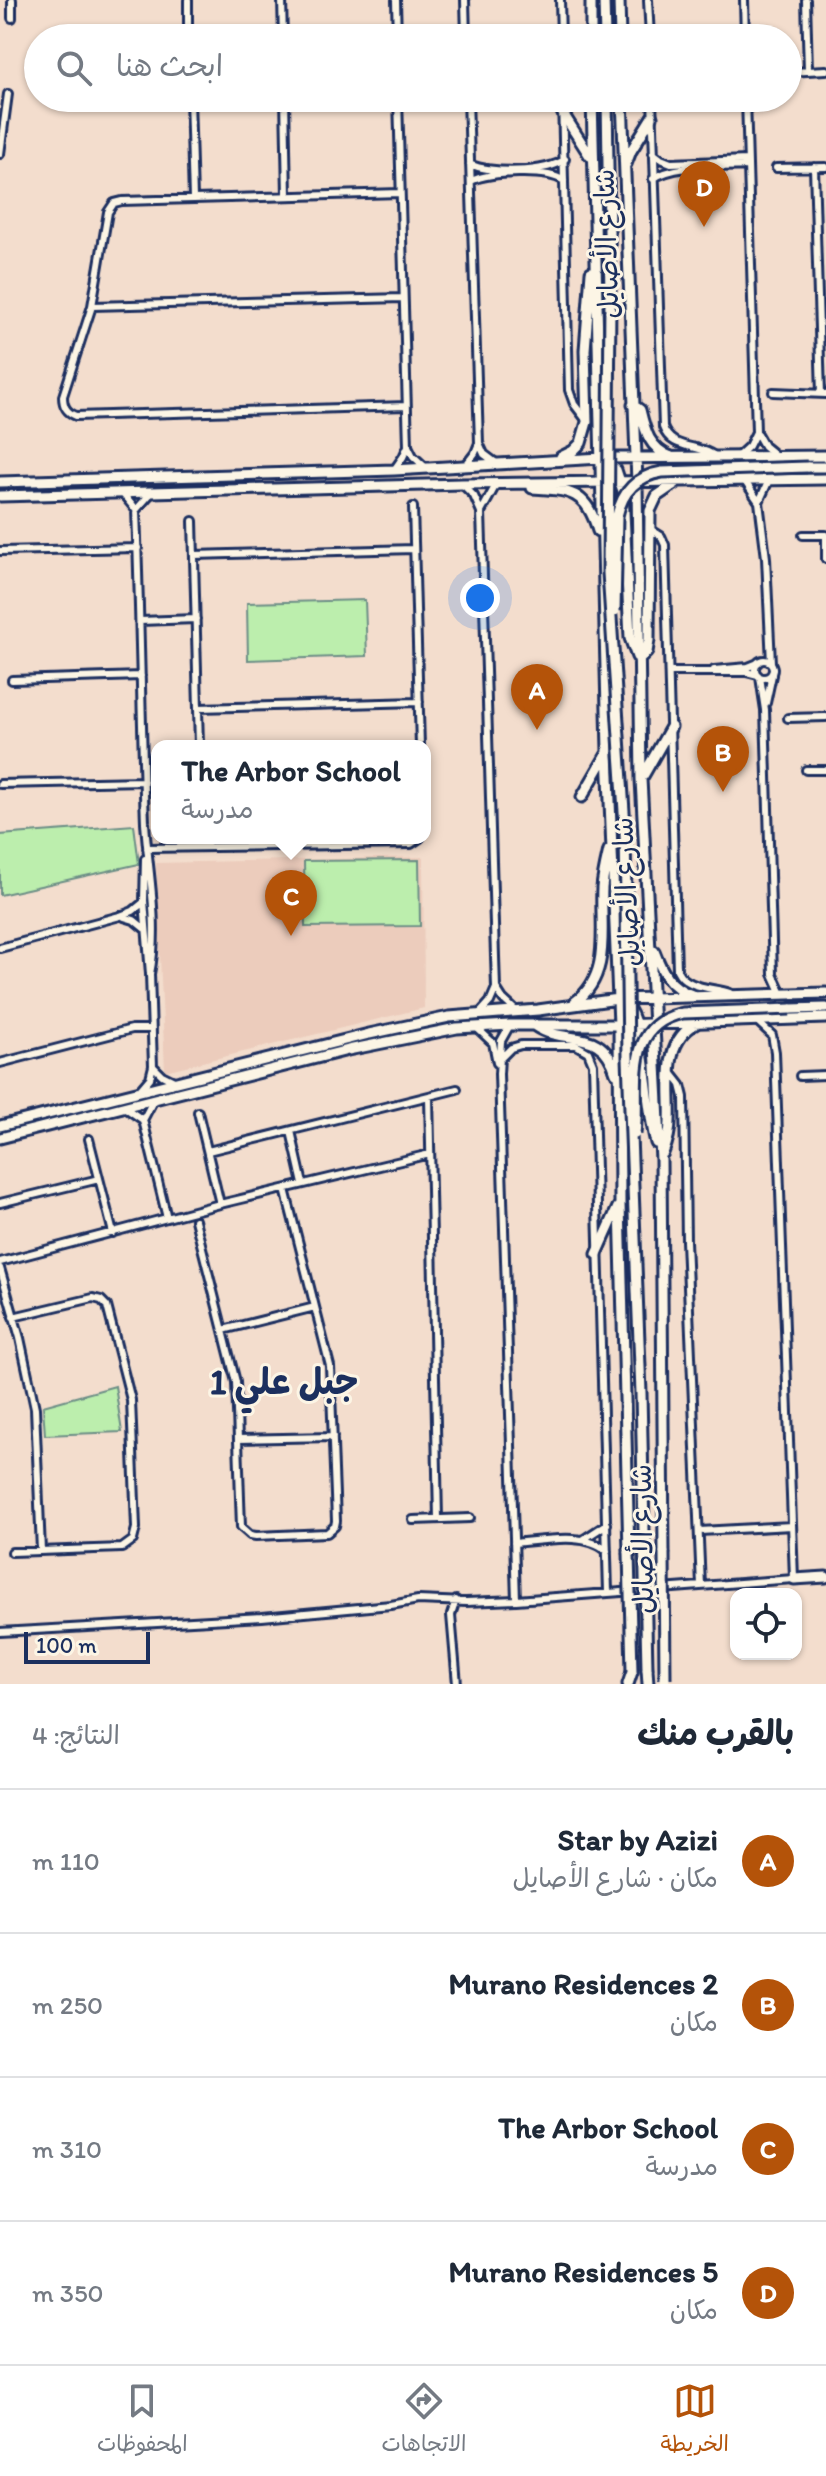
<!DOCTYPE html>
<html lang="ar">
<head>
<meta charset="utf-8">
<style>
	body { margin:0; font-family:Itim,"Playpen Sans Arabic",sans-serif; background:#f6f6f7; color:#1f2937; direction:rtl }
	.controls { position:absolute; right:24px; bottom:24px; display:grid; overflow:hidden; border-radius:16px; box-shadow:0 2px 6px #0004 }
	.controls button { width:72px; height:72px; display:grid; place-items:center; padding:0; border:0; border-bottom:2px solid #e0e1e3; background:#fff; color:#1f2937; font:40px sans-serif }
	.scale { position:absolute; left:24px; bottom:20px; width:126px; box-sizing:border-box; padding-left:8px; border:4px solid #1b2f5e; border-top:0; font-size:22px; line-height:28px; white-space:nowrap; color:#1b2f5e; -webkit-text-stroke:6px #fcf5e5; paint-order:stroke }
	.you { position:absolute; left:480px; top:598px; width:28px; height:28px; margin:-20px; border:6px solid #fff; border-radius:50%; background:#1a73e8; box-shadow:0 0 0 12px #1a73e833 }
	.badge { display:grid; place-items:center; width:52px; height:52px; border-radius:50%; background:#b45309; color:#fff; font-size:26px; font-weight:700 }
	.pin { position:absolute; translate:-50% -66px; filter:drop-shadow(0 2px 4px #0008) }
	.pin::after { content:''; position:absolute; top:42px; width:28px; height:24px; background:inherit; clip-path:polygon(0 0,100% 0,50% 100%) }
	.popup { position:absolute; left:151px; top:740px; width:280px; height:104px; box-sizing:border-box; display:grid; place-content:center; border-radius:16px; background:#fff; filter:drop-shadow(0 2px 6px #0005); font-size:26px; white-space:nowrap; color:#747a83 }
	.popup b { font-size:30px; color:#1f2937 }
	.popup::after { content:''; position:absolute; left:50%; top:100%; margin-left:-16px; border:16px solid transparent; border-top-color:#fff }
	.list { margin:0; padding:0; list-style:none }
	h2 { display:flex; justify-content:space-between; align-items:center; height:104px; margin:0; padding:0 32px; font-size:34px }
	h2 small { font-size:26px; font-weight:400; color:#747a83 }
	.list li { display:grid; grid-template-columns:52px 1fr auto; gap:24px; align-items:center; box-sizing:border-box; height:144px; padding:0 32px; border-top:2px solid #e0e1e3 }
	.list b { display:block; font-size:30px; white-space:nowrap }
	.list p { margin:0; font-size:26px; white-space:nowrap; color:#747a83 }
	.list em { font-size:26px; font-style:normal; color:#747a83 }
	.icon { flex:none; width:44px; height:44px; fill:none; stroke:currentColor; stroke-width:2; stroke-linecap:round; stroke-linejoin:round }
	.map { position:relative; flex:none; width:826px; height:1684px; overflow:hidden; direction:ltr }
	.search { position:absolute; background:#fff; box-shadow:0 2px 6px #0004; left:24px; right:24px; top:24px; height:88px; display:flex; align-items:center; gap:20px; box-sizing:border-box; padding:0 28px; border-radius:44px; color:#747a83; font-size:30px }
	.sheet { height:680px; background:#fff }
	nav { display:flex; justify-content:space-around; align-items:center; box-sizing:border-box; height:112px; border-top:2px solid #e0e1e3; background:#fff; font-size:22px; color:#747a83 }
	nav a { display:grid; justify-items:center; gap:4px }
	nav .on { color:#b45309 }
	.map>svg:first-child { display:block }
	.built { fill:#ecccbc }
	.green { fill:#bceead; stroke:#6c8e86; stroke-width:2 }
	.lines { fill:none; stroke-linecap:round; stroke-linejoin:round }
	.street-casing { stroke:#1b2f5e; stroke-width:12 }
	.secondary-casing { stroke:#1b2f5e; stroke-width:15 }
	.street { stroke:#fcf5e5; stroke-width:6 }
	.secondary { stroke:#fcf5e5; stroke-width:9 }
	.secondary-bridge-casing { stroke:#1b2f5e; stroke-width:15; stroke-linecap:butt }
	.secondary-bridge { stroke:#fcf5e5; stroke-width:9 }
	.labels { text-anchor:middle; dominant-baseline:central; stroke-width:6; stroke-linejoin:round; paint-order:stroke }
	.street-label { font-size:28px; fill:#1b2f5e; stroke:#fcf5e5 }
	.district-label { font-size:36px; font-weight:bold; fill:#1b2f5e; stroke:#fcf5e5 }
</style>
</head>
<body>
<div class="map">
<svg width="826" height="1684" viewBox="0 0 826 1684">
	<rect width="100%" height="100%" fill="#f3ddcd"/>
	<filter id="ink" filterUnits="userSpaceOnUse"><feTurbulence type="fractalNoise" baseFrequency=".0125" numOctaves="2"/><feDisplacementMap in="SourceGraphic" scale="16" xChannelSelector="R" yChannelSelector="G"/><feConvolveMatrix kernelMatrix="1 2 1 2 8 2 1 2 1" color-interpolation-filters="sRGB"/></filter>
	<g filter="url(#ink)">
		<path class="built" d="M423,857L424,1008L165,1071L156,863Z"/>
		<path class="green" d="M365,600L367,656L248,660L247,603Z
			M134,825L139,864L0,895V835Z
			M419,860L420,926L305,927L304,861Z
			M115,1386L122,1432L45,1435L43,1406Z"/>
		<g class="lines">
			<defs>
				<path id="street" d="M12,0V18
					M188,0V38
					M282,0L283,38
					M396,0L397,38
					M465,0L466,38
					M560,0L561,38
					M648,0L650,38
					M744,0L745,38
					M806,0L808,71
					M788,72L826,70
					M190,98L193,199
					M285,98L287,196
					M468,98L479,443L484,454L496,463
					M562,98L569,390L574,404L587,421
					M652,98L663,427C671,451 699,443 716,457
					M746,98L756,432L764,446L775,455
					M653,153L661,159L671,163L747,160
					M0,154L8,94
					M470,164C488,174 549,173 565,159
					M814,167L821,394
					M776,168L826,167
					M653,179C675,163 720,168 747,166
					M471,181C490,172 547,169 564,181
					M400,193L122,201L114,203L108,212L92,306L63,396C63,406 66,412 76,416L406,406
					M92,306L403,298
					M773,392L826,394
					M408,446L413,456L425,467
					M737,457L749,446L756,432
					M465,466L475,453L479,443
					M394,470L403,457L408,446L398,98
					M744,480L759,502
					M769,480L759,502L766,558L771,663
					M462,484L474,496L481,512L496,988L490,1002L480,1013
					M122,493L136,510C140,614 141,718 145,822C148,871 160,925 150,974
					M413,507L420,746
					M136,510L152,492
					M481,512L497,483
					M193,521L199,746
					M650,529L661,536L665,545L677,970C686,989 712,987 730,993
					M803,535H826
					M826,535V559
					M0,551L138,548
					M194,555L414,549
					M140,621L196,619
					M755 669a9 9 0 1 1 18 0a9 9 0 1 1-18 0Z
					M714,670L748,667L758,663
					M670,672H746L758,675
					M760,677L765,710L773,974L782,994
					M12,680L141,676
					M766,703L772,675
					M198,708L419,702
					M788,718L826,717
					M806,770H826
					M0,784L144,781
					M147,848L411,844L420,838
					M124,917L134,920L145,929
					M0,948L120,916L133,911L144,902
					M496,988L503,999L517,1012
					M510,1025L501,1041L499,1074L516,1600
					M478,1029L493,1043L497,1063
					M500,1059L511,1048L521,1045H576L588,1052L593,1064L608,1592
					M0,1063L132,1029H152
					M153,1066L162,1075L176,1082
					M670,1071L681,1085L684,1097L686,1241L701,1586
					M800,1076L826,1075
					M139,1091L150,1078L153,1066L150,974L144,901L145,859
					M429,1097L438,1519
					M124,1107L143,1120L167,1218
					M198,1112L220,1204
					M143,1120L154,1099
					M291,1131L303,1184
					M89,1139L113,1233
					M208,1151L457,1089
					M0,1203L99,1179
					M195,1220L236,1382L241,1527L250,1535L256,1536L327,1533L335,1526L336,1521L330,1366L285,1189
					M0,1262L220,1204L430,1154
					M0,1268L20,1338L35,1408L41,1551
					M223,1330L315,1307
					M238,1439L333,1437
					M413,1520L470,1518
					M700,1531L792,1526
					M584,1539L607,1524
					M514,1543C542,1541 586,1531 607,1551
					M12,1552L122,1548L133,1540L136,1528L131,1400L107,1306L101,1300L93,1298L13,1317
					M456,1600L451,1615L457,1684
					M0,1632L262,1617L391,1605L418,1600L466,1602L516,1600L794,1579L775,1052L772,1035L758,1022"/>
				<path id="secondary" d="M591,0V38
					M604,0L605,38
					M619,0L620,38
					M592,98L608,751L619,1025L620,1204L629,1553
					M622,98L637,482L641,779L661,1160L664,1553
					M562,112L590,156
					M626,164L631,151L652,117
					M633,405L640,410C645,431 649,448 671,457
					M561,457L573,451L581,443L587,422L585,350L591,272
					M605,460L616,470L623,491L630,638L637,657
					M807,467H826
					M0,482L394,470L601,458L826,456
					M532,488C570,490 587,491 598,531
					M0,496L462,484L826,479
					M639,660L647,652L649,640L650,511L657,496L676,483
					M643,776L671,727
					M582,797L607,754
					M654,951C662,972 669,987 692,995
					M575,1002C612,975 600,928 602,888C603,875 606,863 609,850
					M627,1006C646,1032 646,1107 656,1143
					M790,1009L826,1008
					M535,1026C566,1047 602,1024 616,1073
					M0,1126L369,1034L449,1017L538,1010L618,999L826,993
					M0,1138L348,1050L457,1028L510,1025H619L826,1018
					M663,1153C667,1143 670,1133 670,1122C672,1087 660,1043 697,1023
					M597,1254L618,1207
					M794,1579L826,1577
					M647,1669L648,1684
					M628,1684L632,1672"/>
			</defs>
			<use href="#street" class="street-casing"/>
			<use href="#secondary" class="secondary-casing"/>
			<use href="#street" class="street"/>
			<use href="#secondary" class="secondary"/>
			<defs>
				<path id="secondary-bridge" d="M607,98L610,298L608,573L625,826L628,1058L641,1393L647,1669
					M615,611L617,516C622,492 637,476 662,472L807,467
					M635,1134C641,1088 621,1026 683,1013L790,1009
					M629,1553L632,1672
					M664,1553L665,1679"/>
			</defs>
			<use href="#secondary-bridge" class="secondary-bridge-casing"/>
			<use href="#secondary-bridge" class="secondary-bridge"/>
		</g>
	</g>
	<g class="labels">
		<g class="street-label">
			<text transform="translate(606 244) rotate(-92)">شارع الأصايل</text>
			<text transform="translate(626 892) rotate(-93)">شارع الأصايل</text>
			<text transform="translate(642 1539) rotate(-91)">شارع الأصايل</text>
		</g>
		<g class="district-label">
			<text x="284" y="1381">جبل علي 1</text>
		</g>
	</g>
</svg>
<div class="controls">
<button><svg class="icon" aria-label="locate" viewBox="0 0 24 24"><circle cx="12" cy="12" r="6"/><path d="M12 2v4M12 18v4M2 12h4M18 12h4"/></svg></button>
</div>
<div class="scale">100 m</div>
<div class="you"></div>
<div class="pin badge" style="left:537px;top:730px">A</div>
<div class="pin badge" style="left:723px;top:792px">B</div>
<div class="pin badge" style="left:291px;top:936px">C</div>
<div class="popup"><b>The Arbor School</b>مدرسة</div>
<div class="pin badge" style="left:704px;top:227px">D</div>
<div class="search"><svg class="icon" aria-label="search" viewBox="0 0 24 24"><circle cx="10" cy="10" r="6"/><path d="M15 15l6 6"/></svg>ابحث هنا</div>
</div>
<section class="sheet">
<h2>بالقرب منك<small>النتائج: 4</small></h2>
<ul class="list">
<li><span class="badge">A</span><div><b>Star by Azizi</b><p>مكان · شارع الأصايل</p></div><em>110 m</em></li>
<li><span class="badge">B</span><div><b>Murano Residences 2</b><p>مكان</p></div><em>250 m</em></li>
<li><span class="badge">C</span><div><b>The Arbor School</b><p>مدرسة</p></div><em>310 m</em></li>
<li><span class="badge">D</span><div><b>Murano Residences 5</b><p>مكان</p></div><em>350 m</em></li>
</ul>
</section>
<nav>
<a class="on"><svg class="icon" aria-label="map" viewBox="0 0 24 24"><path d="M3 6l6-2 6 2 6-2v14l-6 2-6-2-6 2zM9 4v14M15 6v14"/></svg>الخريطة</a>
<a><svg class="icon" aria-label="directions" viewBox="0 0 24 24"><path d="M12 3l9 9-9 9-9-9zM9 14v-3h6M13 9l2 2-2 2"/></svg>الاتجاهات</a>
<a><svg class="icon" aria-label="saved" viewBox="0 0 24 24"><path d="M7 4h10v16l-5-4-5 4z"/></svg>المحفوظات</a>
</nav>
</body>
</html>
